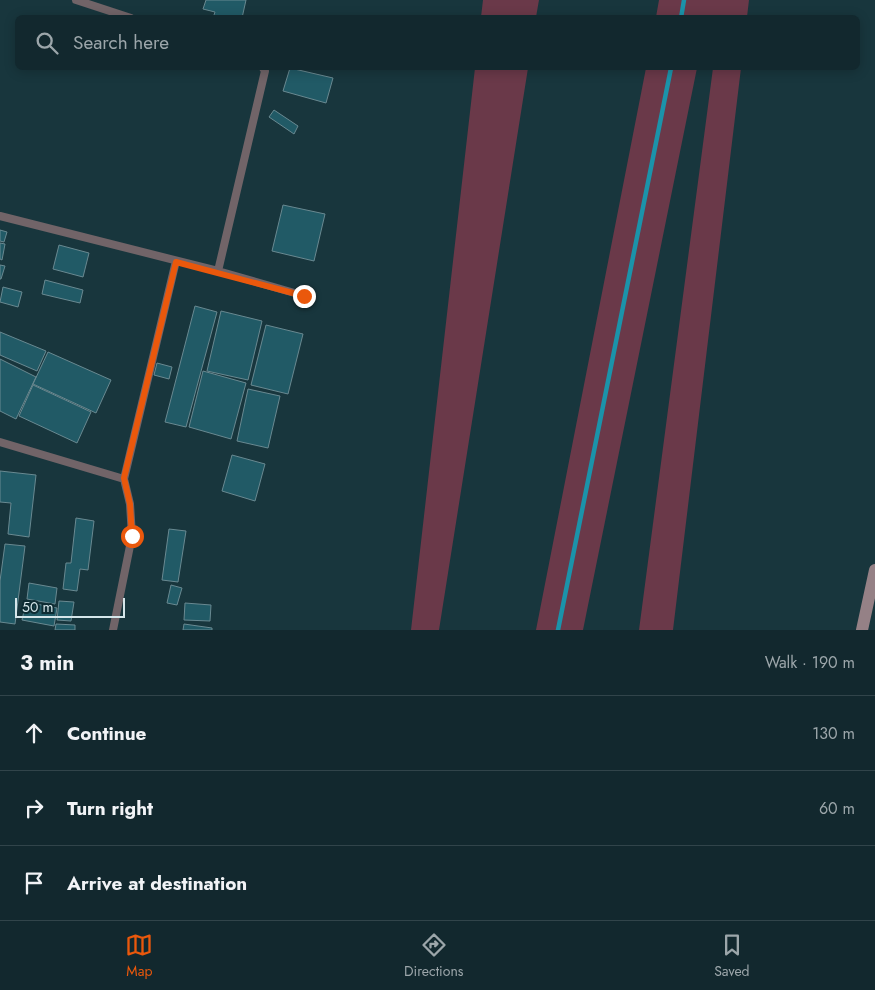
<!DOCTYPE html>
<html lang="en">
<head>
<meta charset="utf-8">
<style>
	body { margin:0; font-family:Jost,sans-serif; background:#1f343a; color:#f1f3f6 }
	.scale { position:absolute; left:15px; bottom:12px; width:110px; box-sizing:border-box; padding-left:5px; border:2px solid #d5e6ea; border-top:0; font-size:14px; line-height:18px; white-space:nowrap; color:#d5e6ea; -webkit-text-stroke:4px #0d2c33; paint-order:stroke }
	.stop { position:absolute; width:15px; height:15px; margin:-11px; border:4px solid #ea580c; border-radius:50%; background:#fff }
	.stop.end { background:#ea580c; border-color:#fff; box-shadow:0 1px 5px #0008 }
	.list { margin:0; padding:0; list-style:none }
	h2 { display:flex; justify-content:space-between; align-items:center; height:65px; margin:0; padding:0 20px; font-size:21px }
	h2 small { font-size:16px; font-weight:400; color:#9ca6aa }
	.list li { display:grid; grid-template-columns:32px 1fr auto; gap:15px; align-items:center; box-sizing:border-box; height:75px; padding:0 20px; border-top:1px solid #31444a }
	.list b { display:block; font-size:19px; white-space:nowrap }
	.list em { font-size:16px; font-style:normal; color:#9ca6aa }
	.icon { flex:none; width:28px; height:28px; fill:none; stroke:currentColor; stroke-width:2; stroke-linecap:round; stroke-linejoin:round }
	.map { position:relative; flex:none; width:875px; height:630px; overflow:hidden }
	.search { position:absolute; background:#12282e; box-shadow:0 2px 12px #0003; left:15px; right:15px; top:15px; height:55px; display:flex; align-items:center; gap:12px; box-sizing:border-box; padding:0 18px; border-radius:8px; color:#9ca6aa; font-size:19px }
	.sheet { height:290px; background:#12282e }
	nav { display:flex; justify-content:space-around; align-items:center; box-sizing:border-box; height:70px; border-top:1px solid #31444a; background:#12282e; font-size:14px; color:#9ca6aa }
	nav a { display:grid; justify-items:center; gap:2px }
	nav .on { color:#ea580c }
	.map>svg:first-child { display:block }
	.green { fill:#6a3949 }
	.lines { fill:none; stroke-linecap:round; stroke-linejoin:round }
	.stream { stroke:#1b93aa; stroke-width:4.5 }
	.building { fill:#215a66; stroke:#698991 }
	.lane { stroke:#716468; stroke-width:8 }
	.secondary { stroke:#958186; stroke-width:12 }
	.route { stroke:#ea580c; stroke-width:6 }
</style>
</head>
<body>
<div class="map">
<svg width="875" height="630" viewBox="0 0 875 630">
	<rect width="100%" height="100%" fill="#18363d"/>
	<path class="green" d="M483,0H539L536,17H481Z
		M659,0H749L747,17H656Z
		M475,68H528L439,630H411Z
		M646,68H697L583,630H536Z
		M713,68H741L673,630H639Z"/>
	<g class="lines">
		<path class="stream" d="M681,18L684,0
			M558,630L671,68"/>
	</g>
	<path class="building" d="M206,0H246L242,18H213L215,12L203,9Z
		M290,68L333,78L326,103L283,91Z
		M274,110L298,126L294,134L269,117Z
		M283,205L325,214L314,261L272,251Z
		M0,230L7,232L4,242L0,241Z
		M0,243L5,244L2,260L0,259Z
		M59,245L89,253L83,277L53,269Z
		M0,265L5,266L1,279H0Z
		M45,280L83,290L80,303L42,294Z
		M3,287L22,292L18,307L0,302Z
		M195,306L217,312L186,427L165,422Z
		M221,311L262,321L248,380L207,371Z
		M266,325L303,334L288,394L251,385Z
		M0,332L46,351L37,371L0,355Z
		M48,352L111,380L96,413L33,384Z
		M0,359L36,377L16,419L0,411Z
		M157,363L172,367L169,379L154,375Z
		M203,371L246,383L231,439L189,427Z
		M33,385L91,412L77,443L19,416Z
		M248,389L280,396L268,448L237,441Z
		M232,455L265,464L255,501L222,491Z
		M0,471L36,475L29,537L8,534L11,503L0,502Z
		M76,518L94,521L88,570L80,569L77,591L63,589L66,563H71Z
		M169,529L186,531L178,582L162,580Z
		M5,544L25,546L15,624L0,622V581Z
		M29,583L57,588L55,604L27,599Z
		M171,585L182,588L177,605L167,603Z
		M59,601L74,602L71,621L57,620Z
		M26,602L57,608L54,626L22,620Z
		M185,603L211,605L210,621L184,620Z
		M56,624L75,625V630H55Z
		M184,624L212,628V630H183Z"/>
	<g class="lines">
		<path class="lane" d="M76,0L131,18
			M0,216L218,271L305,296
			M218,271L265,71L263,68
			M0,442L124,479
			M113,630L132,536L130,504L124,479L176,261"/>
		<path class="secondary" d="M862,630L875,570"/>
	</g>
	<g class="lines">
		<path class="route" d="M132,536L130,504L124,478L176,262L304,296"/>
	</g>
</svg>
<div class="scale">50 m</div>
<div class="stop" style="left:132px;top:536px"></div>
<div class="stop end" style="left:304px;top:296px"></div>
<div class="search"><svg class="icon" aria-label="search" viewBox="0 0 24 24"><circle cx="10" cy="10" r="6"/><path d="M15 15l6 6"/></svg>Search here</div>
</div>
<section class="sheet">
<h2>3 min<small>Walk · 190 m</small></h2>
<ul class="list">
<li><svg class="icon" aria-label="ahead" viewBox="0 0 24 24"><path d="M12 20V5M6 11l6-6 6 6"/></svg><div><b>Continue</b></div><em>130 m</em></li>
<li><svg class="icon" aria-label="right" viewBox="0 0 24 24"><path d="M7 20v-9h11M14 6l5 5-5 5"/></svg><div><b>Turn right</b></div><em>60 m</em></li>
<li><svg class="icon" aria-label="arrive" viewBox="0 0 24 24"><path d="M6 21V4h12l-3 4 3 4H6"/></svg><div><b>Arrive at destination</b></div></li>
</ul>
</section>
<nav>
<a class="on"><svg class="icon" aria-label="map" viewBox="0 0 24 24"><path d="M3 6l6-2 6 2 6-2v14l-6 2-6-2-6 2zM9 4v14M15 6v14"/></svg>Map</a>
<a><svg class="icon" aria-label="directions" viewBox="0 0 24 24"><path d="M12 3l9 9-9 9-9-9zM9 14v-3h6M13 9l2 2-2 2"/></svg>Directions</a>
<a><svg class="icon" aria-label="saved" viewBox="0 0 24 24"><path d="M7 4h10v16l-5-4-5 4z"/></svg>Saved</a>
</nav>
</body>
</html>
